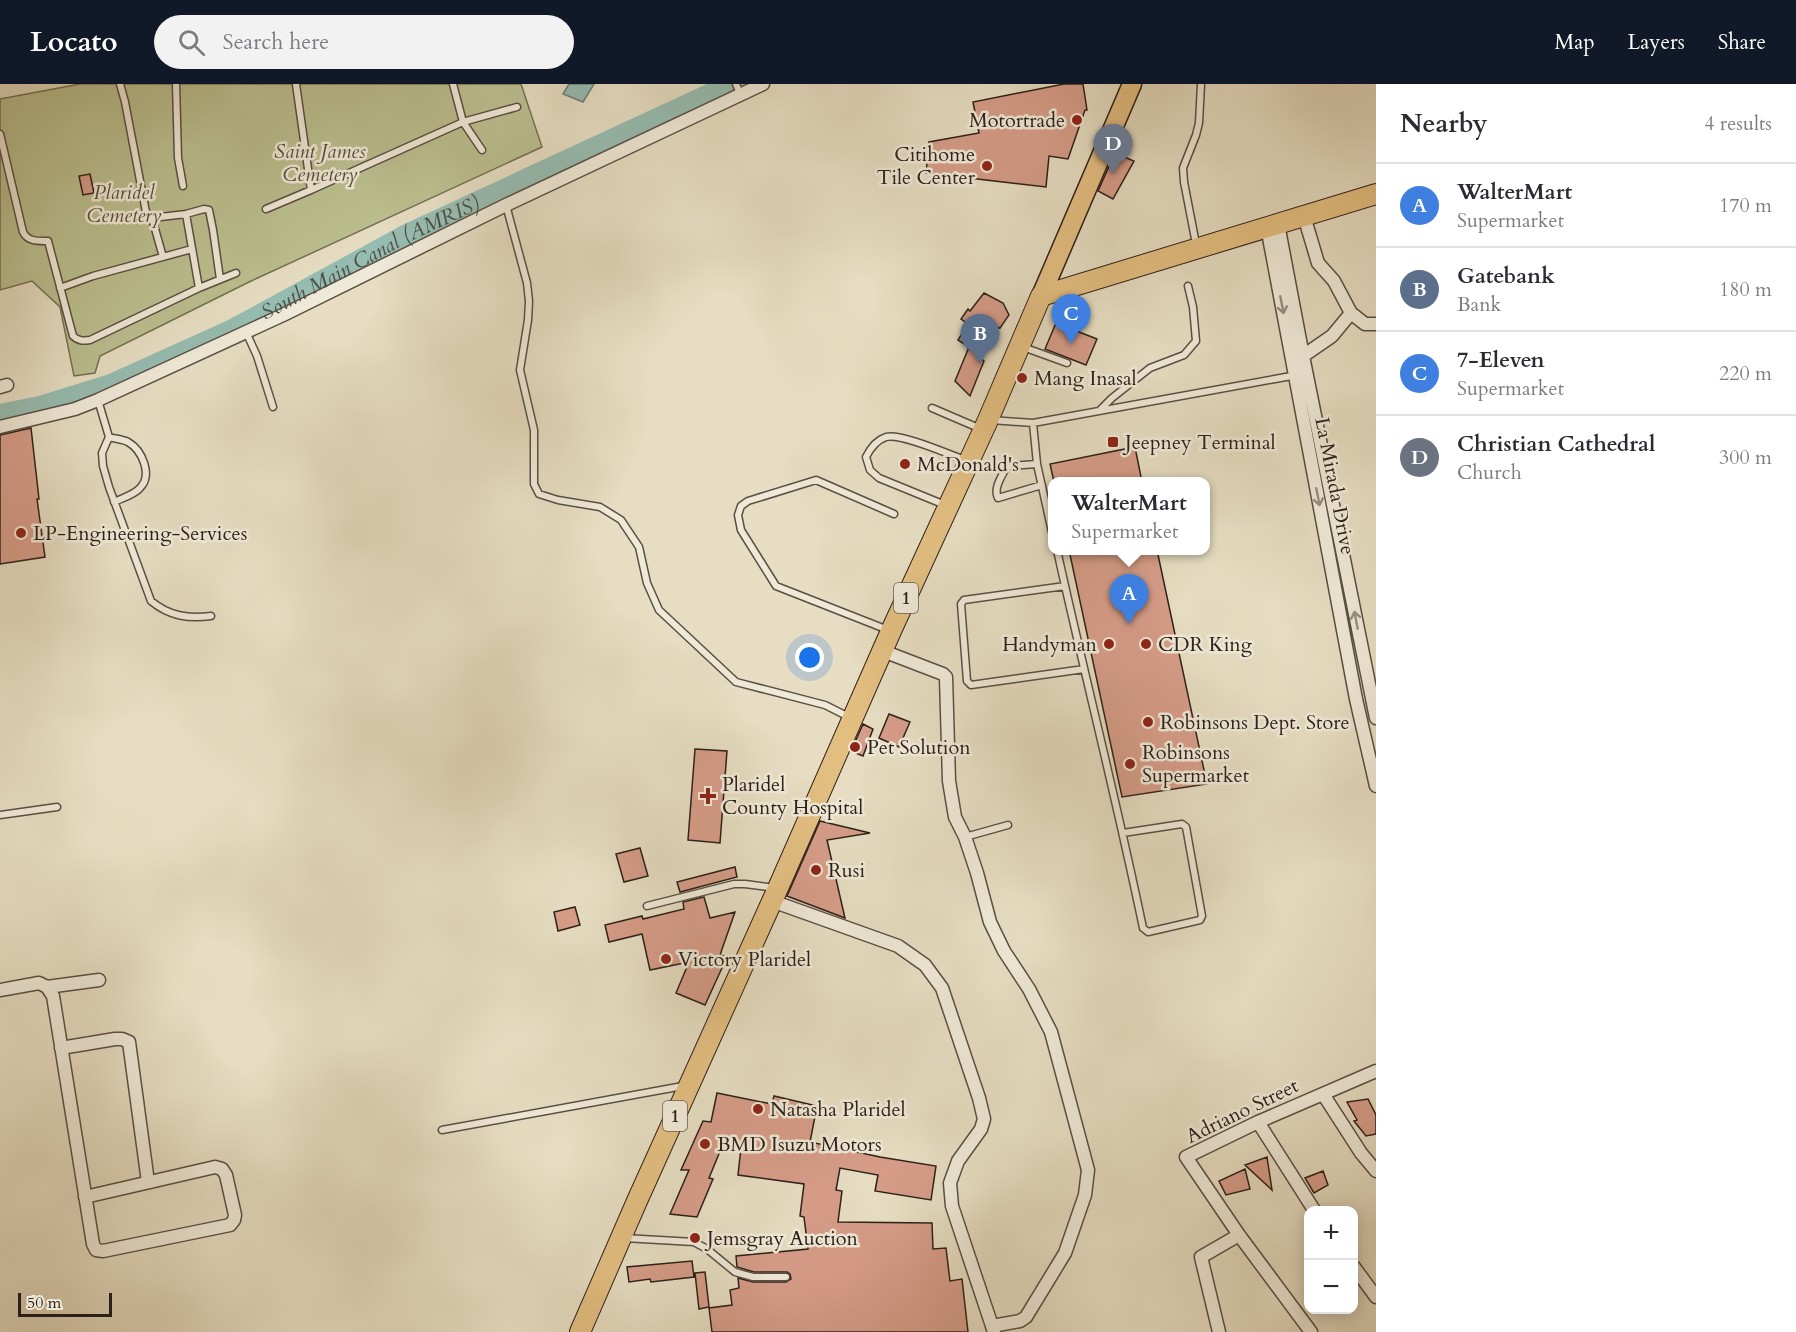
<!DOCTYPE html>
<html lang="en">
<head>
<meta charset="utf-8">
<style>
	body { margin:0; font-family:Cardo,serif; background:#f2f2f3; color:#2b2b33 }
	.controls { position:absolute; right:18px; bottom:18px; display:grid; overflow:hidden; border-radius:12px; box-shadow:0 3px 15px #0003 }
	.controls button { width:54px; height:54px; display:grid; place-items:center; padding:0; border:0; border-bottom:2px solid #e1e1e2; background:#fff; color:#2b2b33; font:30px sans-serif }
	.scale { position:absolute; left:18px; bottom:15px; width:94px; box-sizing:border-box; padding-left:6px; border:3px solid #2c201a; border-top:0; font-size:16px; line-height:21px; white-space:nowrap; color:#2c201a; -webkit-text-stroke:4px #efe9d7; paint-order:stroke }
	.you { position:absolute; left:810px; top:574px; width:21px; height:21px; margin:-15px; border:4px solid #fff; border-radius:50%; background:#1a73e8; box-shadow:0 0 0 9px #1a73e833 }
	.badge { display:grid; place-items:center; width:39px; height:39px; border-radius:50%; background:#111827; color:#fff; font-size:20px; font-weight:700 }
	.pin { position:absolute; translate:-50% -50px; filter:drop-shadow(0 2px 3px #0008) }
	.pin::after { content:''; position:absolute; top:32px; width:21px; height:18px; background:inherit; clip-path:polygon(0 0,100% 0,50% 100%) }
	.popup { position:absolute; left:1048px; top:393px; width:162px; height:78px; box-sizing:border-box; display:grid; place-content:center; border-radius:12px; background:#fff; filter:drop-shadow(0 2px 4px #0005); font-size:20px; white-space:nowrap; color:#7c7c81 }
	.popup b { font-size:22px; color:#2b2b33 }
	.popup::after { content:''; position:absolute; left:50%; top:100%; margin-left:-12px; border:12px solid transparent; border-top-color:#fff }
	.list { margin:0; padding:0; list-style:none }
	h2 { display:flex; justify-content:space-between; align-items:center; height:78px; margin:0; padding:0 24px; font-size:26px }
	h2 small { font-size:20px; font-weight:400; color:#7c7c81 }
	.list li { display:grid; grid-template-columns:39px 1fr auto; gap:18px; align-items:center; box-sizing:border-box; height:84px; padding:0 24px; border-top:2px solid #e1e1e2 }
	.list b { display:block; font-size:22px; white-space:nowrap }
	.list p { margin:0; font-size:20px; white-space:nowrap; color:#7c7c81 }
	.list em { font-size:20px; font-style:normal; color:#7c7c81 }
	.icon { flex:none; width:33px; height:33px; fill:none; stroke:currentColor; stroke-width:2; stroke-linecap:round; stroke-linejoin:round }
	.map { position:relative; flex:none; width:1376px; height:1248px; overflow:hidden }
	header { display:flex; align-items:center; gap:36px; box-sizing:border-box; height:84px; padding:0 30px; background:#111827; color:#fff }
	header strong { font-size:28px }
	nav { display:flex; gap:33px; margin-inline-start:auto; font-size:21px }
	.search { width:420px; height:54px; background:#f2f2f3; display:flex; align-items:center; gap:15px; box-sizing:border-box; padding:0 21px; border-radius:33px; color:#7c7c81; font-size:22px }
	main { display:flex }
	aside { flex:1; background:#fff }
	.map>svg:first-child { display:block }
	.green { fill:#bbbf8f; stroke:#747054; stroke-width:1.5 }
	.water { fill:#96bcb1; stroke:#6c7e75; stroke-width:1.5 }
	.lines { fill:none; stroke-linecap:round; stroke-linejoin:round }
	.river { stroke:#96bcb1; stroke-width:22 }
	.building { fill:#d69c88; stroke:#2c201a; stroke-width:1.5 }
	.service-casing { stroke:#5a4f44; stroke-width:9 }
	.minor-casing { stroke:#5a4f44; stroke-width:15 }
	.primary-casing { stroke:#2c201a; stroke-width:21 }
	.trunk-casing { stroke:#2c201a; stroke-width:22 }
	.service { stroke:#efe9d7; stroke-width:6 }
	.minor { stroke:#efe9d7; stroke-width:12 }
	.primary { stroke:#e3be81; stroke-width:18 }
	.trunk { stroke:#e3be81; stroke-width:20 }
	.oneway { stroke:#978f82 }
	.poi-dot { fill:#8f2418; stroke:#efe9d7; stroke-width:2 }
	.labels { text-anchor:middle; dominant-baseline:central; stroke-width:5; stroke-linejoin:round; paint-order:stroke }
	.shield { fill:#efe9d7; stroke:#665c53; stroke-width:1.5 }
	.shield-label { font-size:18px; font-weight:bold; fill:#2c201a }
	.poi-label { font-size:20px; fill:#2c201a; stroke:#efe9d7; text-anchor:start }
	.park-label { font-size:20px; font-style:italic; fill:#57503d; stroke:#efe9d7 }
	.street-label { font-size:20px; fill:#2c201a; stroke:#efe9d7 }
	.water-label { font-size:21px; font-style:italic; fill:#4c4f47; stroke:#efe9d7 }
</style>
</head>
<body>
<header>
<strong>Locato</strong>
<div class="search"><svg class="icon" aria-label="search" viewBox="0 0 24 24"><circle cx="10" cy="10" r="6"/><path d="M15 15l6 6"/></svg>Search here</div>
<nav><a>Map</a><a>Layers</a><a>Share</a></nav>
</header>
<main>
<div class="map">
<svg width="1376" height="1248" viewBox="0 0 1376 1248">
	<rect width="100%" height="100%" fill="#e6ddc2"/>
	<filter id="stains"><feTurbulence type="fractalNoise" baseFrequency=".00333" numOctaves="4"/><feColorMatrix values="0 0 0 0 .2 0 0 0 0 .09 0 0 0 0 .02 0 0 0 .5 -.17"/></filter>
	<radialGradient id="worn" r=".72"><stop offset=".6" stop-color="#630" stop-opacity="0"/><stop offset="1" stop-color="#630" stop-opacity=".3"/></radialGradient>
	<path class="green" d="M80,0H521L542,63L249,198L100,272L95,289L74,292L60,223L32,197L0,206V15Z"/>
	<path class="water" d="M569,0H594L583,18L563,10Z"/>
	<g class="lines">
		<path class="river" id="s1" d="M0,331L40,323L111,301L233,246L407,151L733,0"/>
	</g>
	<path class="building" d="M1064,0H1083L1087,26H1085L1068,75L1049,72L1046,103L926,89L929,58L979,49L973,18Z
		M1115,69L1134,77L1113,115L1098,107Z
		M90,90L94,109L83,111L79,92Z
		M984,209L1003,219L1009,231L1000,244L998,243L979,273L984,277L970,312L955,297L969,263L958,256L968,240L961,235L968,225L970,227Z
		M1056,239L1097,255L1086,281L1045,265Z
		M31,344L39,415H37L45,473L0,480V351Z
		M1135,363L1142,398H1054L1050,380Z
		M1069,466H1157L1207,700L1122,713Z
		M889,630L910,638L899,663L879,654Z
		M863,640L873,645L863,672L851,667Z
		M695,665L727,667L720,759L688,756Z
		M820,737L870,749L827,756L845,834L787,812Z
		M640,764L648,792L624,798L616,770Z
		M735,783L737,793L680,808L677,798Z
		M704,813L710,834L735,828L720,871L727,873L705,921L676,909L689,878L650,886L642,850L609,858L605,841L642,832L643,835L684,825L683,818Z
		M575,823L580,841L558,847L554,828Z
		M717,1009L772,1020L774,1012L817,1022L810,1058L880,1073L936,1082L931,1116L875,1107L878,1091L840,1084L836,1106L842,1107L838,1138L932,1139L933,1165L946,1164L950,1197L962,1195L968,1248H712L709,1224L732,1221L730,1206L739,1204L738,1194L753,1198H786L791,1195L790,1190L787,1188H754L737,1183L736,1172L808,1165L804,1133L800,1132L804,1100L738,1091L741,1064L723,1060L709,1094L713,1095L697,1133L670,1130L689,1086H681L703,1037L711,1038Z
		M1368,1015L1376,1031V1050L1366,1052L1354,1037L1357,1036L1347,1018Z
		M1267,1073L1272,1106L1245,1081Z
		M1245,1085L1250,1105L1226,1111L1219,1097Z
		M1323,1087L1328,1101L1314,1109L1305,1094Z
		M692,1177L694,1193L651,1198L650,1195L629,1198L627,1183Z
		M705,1188L709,1223L699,1225L695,1189Z"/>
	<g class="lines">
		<defs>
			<path id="service" d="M120,0L125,18L146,128L152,134L163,173
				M176,0L178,74L183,102
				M453,0L463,38L482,66
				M736,0L740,10
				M0,50L23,148C28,158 38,157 48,157L73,252C78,257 83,257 90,256L199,204L236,189
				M311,106L463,38L517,23
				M506,121L527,199L529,217L528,236L520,286L534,346V400L539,410L558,416L600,423L621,436L639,463L647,499L659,526L736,598L825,621L851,634
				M266,125L311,106L296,0
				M186,130L199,204
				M152,134L186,130L204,125L209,126L213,146L220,195
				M1196,160L1184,98L1183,84L1196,51L1199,39L1201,0
				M60,204L93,192L192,165
				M246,248L257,272L273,323
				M1023,263L1067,279
				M98,316L109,353L102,369L103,382L109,403L151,517C169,532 188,535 211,532
				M932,324L981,345
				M1100,326L1112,314L1150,284L1184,271L1196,257L1193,223L1188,202
				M991,336L1033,339L1297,291
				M1033,339L1037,380L1052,448
				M109,353C115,355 122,355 128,358C142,366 153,391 140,404C134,411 122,414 114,418
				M1037,380L1007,382C1002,392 993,404 998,414L1042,401
				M945,421L879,394L870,386L866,373C870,365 877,356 886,353C901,349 948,370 965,376
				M1057,466C1085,593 1117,718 1143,844L1148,848L1200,836L1202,832L1186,743L1182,740L1123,749
				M1065,502L964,516L961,520L967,597L971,601L1084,585
				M888,546L776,502L741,446L738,431L741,422L748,417L816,396L894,430
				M0,731L57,723
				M965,753L1008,741
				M647,822L734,800H745L775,804
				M442,1046L683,1002
				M624,1154L694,1158L707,1165L735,1188L753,1193H786"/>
			<path id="minor" d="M1304,132L1318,179L1334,197L1351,229L1365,240H1376
				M1278,140L1303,272L1376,634
				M1267,143L1356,615L1376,702
				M1303,272L1332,252L1351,229
				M0,303L7,301
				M0,343L75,325L98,316L283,231L506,121L763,0
				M883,567L943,590L946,593L949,697L955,733L965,753L977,789L990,838L1004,867L1029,905L1051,948L1088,1086L1085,1111L1065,1169L1026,1233L1020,1237L992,1242
				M772,817L898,862L925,881L942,904L979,1014L984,1035L981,1045L958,1077L950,1099L952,1122L994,1248
				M47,903L99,896
				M0,906L39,899L47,903L53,912L93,1160L96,1166L103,1167L230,1141L234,1136L235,1131L226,1091L222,1085L215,1083L85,1113
				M61,964L115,955H122L129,958L148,1098
				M1323,1010L1361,1069L1376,1087
				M1258,1038L1314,1126
				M1354,1183L1376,1213
				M1219,1248L1201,1173L1239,1151
				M1311,1248L1239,1151L1186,1073L1258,1038L1376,987"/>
			<path id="primary" d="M1041,212L1132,0"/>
			<path id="trunk" d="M580,1248L637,1117L778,804L891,547L988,336L1041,212L1376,110"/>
		</defs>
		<use href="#service" class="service-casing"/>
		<use href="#minor" class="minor-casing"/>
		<use href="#primary" class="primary-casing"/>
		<use href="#trunk" class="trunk-casing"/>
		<use href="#service" class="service"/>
		<use href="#minor" class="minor"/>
		<use href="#primary" class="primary"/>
		<use href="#trunk" class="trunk"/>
	</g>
	<defs><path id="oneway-shaft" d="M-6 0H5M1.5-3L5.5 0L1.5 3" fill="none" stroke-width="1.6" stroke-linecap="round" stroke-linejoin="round" transform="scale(1.5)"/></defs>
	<g class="oneway">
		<use href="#oneway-shaft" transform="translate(1282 221) rotate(79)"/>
		<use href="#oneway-shaft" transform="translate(1318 413) rotate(79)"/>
		<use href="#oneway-shaft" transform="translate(1356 536) rotate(-101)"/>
	</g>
	<g class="poi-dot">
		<circle cx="1077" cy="36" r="6"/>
		<circle cx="987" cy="82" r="6"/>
		<circle cx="1022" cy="294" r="6"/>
		<rect x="1107" y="352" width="12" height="12" rx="3"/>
		<circle cx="905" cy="380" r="6"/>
		<circle cx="21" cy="449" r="6"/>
		<circle cx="1109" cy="560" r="6"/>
		<circle cx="1146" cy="560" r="6"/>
		<circle cx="1148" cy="638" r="6"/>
		<circle cx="855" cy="663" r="6"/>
		<circle cx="1130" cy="680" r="6"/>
		<path d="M705 703h6v6h6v6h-6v6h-6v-6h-6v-6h6z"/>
		<circle cx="816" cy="786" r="6"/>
		<circle cx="666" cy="875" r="6"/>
		<circle cx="758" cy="1025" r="6"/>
		<circle cx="705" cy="1060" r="6"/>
		<circle cx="695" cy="1154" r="6"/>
	</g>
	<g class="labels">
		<g class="shield">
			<rect x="894" y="499" width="24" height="30" rx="4.5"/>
			<rect x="663" y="1017" width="24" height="30" rx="4.5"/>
		</g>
		<g class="shield-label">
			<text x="906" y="514">1</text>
			<text x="675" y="1032">1</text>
		</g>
		<g class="poi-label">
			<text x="1065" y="36" text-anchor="end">Motortrade</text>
			<text x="975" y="70" text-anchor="end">Citihome<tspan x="975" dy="23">Tile Center</tspan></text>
			<text x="1034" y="294">Mang Inasal</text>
			<text x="1125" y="358">Jeepney Terminal</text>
			<text x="917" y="380">McDonald's</text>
			<text x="33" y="449">LP-Engineering-Services</text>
			<text x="1097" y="560" text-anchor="end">Handyman</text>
			<text x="1158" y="560">CDR King</text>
			<text x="1160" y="638">Robinsons Dept. Store</text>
			<text x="867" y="663">Pet Solution</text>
			<text x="1142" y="668">Robinsons<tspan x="1142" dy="23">Supermarket</tspan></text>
			<text x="722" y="700">Plaridel<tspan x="722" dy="23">County Hospital</tspan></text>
			<text x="828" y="786">Rusi</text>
			<text x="678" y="875">Victory Plaridel</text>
			<text x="770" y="1025">Natasha Plaridel</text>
			<text x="717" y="1060">BMD Isuzu Motors</text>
			<text x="707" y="1154">Jemsgray Auction</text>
		</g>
		<g class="park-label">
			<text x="320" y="67">Saint James<tspan x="320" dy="23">Cemetery</tspan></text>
			<text x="124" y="108">Plaridel<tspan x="124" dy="23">Cemetery</tspan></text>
		</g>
		<g class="street-label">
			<text transform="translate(1335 402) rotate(79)">La Mirada Drive</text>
			<text transform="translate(1242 1027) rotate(-26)">Adriano Street</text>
		</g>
		<g class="water-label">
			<text stroke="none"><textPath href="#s1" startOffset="404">South Main Canal (AMRIS)</textPath></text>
		</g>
	</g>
	<rect width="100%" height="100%" filter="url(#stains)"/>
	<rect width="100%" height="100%" fill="url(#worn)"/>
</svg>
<div class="controls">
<button>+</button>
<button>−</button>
</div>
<div class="scale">50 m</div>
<div class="you"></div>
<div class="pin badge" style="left:1129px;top:540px;background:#3f7fe0">A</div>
<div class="popup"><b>WalterMart</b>Supermarket</div>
<div class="pin badge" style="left:980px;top:280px;background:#5c6f8a">B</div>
<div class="pin badge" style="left:1071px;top:260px;background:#3f7fe0">C</div>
<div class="pin badge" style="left:1113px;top:90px;background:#6b7280">D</div>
</div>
<aside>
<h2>Nearby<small>4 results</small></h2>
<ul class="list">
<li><span class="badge" style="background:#3f7fe0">A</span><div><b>WalterMart</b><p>Supermarket</p></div><em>170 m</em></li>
<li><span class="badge" style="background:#5c6f8a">B</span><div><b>Gatebank</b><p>Bank</p></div><em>180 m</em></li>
<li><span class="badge" style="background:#3f7fe0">C</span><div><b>7-Eleven</b><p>Supermarket</p></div><em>220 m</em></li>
<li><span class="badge" style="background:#6b7280">D</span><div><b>Christian Cathedral</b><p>Church</p></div><em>300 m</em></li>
</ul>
</aside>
</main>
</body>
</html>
